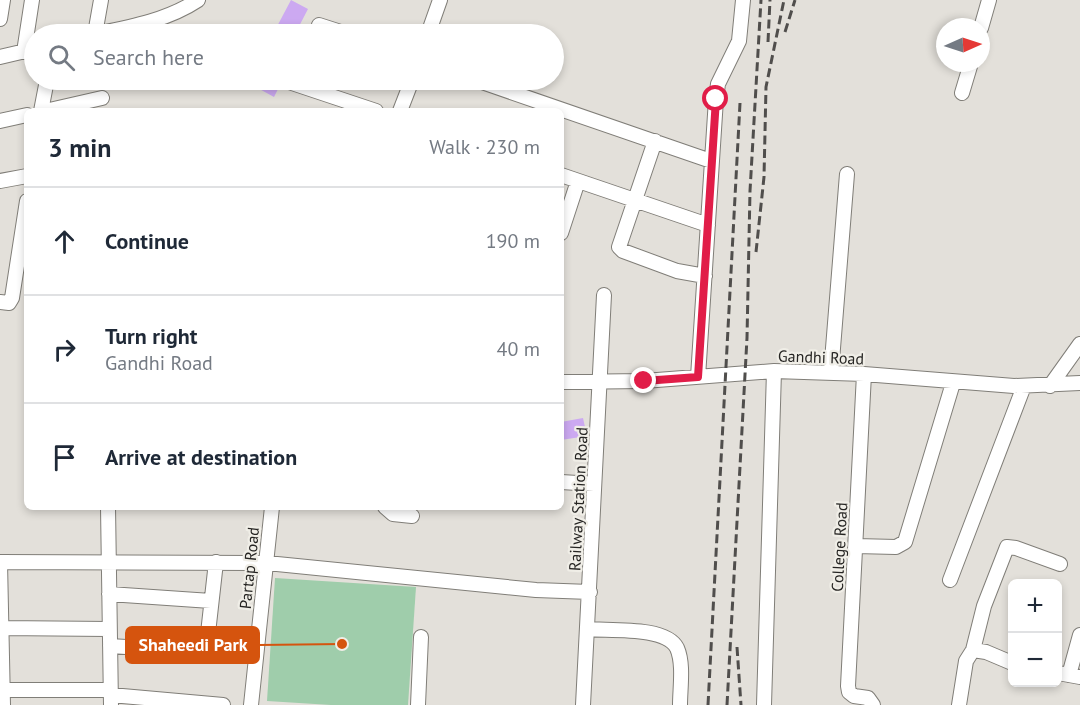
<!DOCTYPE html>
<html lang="en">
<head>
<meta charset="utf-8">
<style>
	body { margin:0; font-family:"PT Sans",sans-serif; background:#f6f6f7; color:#1f2937 }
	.controls { position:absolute; right:18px; bottom:18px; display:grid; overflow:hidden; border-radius:9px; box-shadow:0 3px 9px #0003 }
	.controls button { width:54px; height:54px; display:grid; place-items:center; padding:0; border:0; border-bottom:2px solid #e0e1e3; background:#fff; color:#1f2937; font:30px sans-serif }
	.compass { position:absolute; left:936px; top:18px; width:54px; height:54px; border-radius:50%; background:#fff; box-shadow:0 3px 9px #0003; rotate:87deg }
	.stop { position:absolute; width:18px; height:18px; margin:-14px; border:4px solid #e11d48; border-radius:50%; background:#fff }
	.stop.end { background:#e11d48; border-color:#fff; box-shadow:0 2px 6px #0008 }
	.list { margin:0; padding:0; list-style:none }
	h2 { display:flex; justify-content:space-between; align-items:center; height:78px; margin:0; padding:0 24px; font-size:26px }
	h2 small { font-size:20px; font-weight:400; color:#747a83 }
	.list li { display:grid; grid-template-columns:39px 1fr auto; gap:18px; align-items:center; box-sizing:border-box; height:108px; padding:0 24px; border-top:2px solid #e0e1e3 }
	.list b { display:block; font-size:22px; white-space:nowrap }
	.list p { margin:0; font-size:20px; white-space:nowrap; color:#747a83 }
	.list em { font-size:20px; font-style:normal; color:#747a83 }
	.icon { flex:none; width:33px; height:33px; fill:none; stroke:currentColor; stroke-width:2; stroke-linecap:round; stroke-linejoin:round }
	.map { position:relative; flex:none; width:1080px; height:705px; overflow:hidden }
	.search { position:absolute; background:#fff; box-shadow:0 3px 9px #0003; left:24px; top:24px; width:540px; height:66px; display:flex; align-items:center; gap:15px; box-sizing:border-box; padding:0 21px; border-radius:33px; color:#747a83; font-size:22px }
	.panel { position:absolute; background:#fff; box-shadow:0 3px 9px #0003; left:24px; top:108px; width:540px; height:402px; border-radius:9px }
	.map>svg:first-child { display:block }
	.green { fill:#9fcdab }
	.building { fill:#cca9f1 }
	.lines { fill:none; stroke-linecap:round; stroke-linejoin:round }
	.minor-casing { stroke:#807e78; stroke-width:16 }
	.minor { stroke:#fff; stroke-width:14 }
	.rail { stroke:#504e4c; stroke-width:3; stroke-dasharray:9 4.5; stroke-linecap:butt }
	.route { stroke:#e11d48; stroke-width:8 }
	.labels { text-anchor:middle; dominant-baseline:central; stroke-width:4.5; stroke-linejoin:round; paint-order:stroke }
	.street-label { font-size:16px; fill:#262523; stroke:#f0eee7 }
	.leader { fill:none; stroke:#d5540e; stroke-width:2 }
	.callout-dot { fill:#d5540e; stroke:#f0eee7; stroke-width:2 }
	.callout { fill:#d5540e; stroke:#d5540e; stroke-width:2 }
	.callout-label { font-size:18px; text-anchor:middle; font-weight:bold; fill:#fff }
</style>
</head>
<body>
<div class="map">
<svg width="1080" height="705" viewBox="0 0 1080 705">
	<rect width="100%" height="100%" fill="#e3e0da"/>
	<path class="green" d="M275,578L416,587L408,705H331L267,701Z"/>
	<path class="building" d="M291,0L308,9L295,34H273Z
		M241,80H280V85L274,97L254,86L252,90L244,85L246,82Z
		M583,418L587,436L561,440V422Z"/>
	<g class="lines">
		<defs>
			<path id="minor" d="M0,19L3,0
				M319,25L347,34
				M981,28L989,0
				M95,34L101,0
				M96,34C131,27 168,20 198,0
				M428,34L440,0
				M24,52L32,0
				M0,57L34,49
				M476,80L711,161
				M289,82L376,111
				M962,93L971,63
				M41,111L47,80
				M45,111L102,98
				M400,111L412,80
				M0,121L27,115
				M655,141L619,247L623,251L677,271L705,276
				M561,175L708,225
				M0,181L27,176
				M561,233L578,181
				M0,302L9,303L12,298L27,201
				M831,373L847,174
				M864,374L848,686L849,692L854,696L868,698L873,705
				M698,377L716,99L718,84L739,41L743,0
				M561,382L644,381L774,371L864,374L1014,386L1080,383
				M1050,386L1080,344
				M561,482L594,484
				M108,507L111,705
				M385,507L393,514L412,516
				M856,546L896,547L905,542L953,383
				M0,562L267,563L536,590L590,592
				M0,562L3,705
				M950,580L1024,386
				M109,594L211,601
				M0,628L109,629
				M587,629C610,631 666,626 677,648C684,664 680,688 680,705
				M110,646L255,655
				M973,650L984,606L1007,547L1016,548L1060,564
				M206,651L216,562
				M1058,673L1080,677
				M1069,675L1080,635
				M0,690H111
				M111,695L223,705
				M251,705L272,507
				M418,705L421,637
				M583,705L604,295
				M764,705L774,371
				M959,705L966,661L973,650L986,652L1012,663"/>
		</defs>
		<use href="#minor" class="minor-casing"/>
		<use href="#minor" class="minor"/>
		<path class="rail" d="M785,32L795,0
			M768,42L770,0
			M756,252L764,177L766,87L784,0
			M737,647L741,705
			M708,705L740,103
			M727,705L747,338L750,191L761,0"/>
	</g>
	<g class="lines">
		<path class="route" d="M644,381L698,377L716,99"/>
	</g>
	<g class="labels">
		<g class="street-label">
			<text transform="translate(821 357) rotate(2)">Gandhi Road</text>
			<text transform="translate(578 499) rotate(-87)">Railway Station Road</text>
			<text transform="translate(839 547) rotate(-87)">College Road</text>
			<text transform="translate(249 568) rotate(-84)">Partap Road</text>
		</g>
	</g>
	<path class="leader" d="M342 644L259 645"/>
	<circle class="callout-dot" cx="342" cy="644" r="6"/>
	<rect class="callout" x="126" y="627" width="133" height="36" rx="6"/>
	<g class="callout-label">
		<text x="193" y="651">Shaheedi Park</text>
	</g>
</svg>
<div class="controls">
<button>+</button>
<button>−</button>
</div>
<svg class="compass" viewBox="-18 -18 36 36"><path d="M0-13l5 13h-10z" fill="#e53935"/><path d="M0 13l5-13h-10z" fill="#747a83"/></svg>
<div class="stop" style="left:716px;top:99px"></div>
<div class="stop end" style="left:644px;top:381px"></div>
<div class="search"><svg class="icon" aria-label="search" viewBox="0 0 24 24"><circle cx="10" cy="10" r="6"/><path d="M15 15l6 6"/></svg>Search here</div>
<section class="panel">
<h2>3 min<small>Walk · 230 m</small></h2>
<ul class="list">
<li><svg class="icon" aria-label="ahead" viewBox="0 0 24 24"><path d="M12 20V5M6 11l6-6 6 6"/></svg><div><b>Continue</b></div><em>190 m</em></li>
<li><svg class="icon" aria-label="right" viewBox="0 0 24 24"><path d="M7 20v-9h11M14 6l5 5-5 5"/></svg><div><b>Turn right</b><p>Gandhi Road</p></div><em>40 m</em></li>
<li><svg class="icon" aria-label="arrive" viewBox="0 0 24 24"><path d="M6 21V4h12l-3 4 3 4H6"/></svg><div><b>Arrive at destination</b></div></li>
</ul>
</section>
</div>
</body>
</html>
